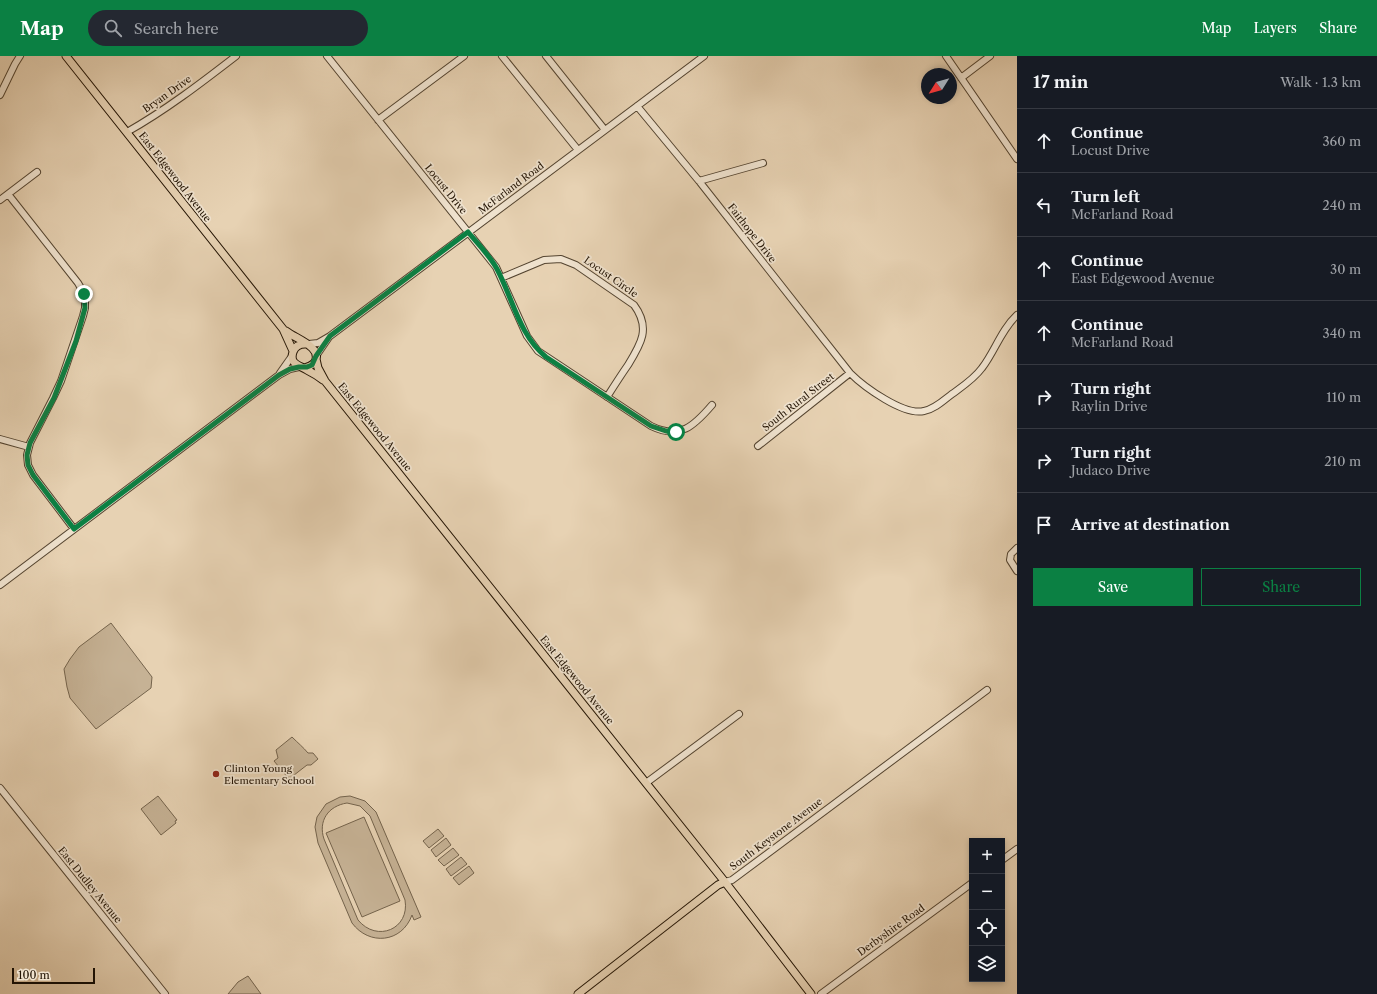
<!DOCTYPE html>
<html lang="en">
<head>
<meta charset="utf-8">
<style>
	body { margin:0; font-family:"Libre Caslon Text",serif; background:#242831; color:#f1f3f6 }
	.controls { position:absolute; right:12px; bottom:12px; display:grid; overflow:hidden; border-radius:0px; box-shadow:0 2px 6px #0003 }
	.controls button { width:36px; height:36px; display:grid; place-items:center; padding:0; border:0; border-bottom:1px solid #363941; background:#171b24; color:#f1f3f6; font:20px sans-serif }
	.compass { position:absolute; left:921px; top:12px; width:36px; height:36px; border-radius:50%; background:#171b24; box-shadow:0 2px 6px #0003; rotate:233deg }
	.scale { position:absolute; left:12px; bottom:10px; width:83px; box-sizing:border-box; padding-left:4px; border:2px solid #231404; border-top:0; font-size:11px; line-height:14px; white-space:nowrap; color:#231404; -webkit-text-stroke:3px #efe2ce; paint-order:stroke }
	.stop { position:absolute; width:12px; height:12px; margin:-9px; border:3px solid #0b8043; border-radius:50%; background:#fff }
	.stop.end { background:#0b8043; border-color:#fff; box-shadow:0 1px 4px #0008 }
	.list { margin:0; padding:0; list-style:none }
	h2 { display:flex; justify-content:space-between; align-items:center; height:52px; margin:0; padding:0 16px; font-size:17px }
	h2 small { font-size:13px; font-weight:400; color:#9ea1a6 }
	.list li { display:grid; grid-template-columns:26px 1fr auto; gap:12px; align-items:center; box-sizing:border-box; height:64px; padding:0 16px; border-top:1px solid #363941 }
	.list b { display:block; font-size:15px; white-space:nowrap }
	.list p { margin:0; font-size:13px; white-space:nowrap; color:#9ea1a6 }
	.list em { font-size:13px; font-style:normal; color:#9ea1a6 }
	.actions { display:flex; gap:8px; padding:12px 16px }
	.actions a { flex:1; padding:9px 0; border:1px solid #0b8043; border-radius:0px; text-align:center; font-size:14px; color:#0b8043 }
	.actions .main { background:#0b8043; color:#fff }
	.icon { flex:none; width:22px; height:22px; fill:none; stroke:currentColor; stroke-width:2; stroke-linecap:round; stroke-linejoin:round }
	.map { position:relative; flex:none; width:1017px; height:938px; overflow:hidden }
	header { display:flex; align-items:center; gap:24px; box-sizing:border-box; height:56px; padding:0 20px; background:#0b8043; color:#fff }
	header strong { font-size:19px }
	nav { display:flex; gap:22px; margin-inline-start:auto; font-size:14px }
	.search { width:280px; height:36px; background:#242831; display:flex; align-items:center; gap:10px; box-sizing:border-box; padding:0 14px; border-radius:22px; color:#9ea1a6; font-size:15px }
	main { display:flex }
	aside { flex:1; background:#171b24 }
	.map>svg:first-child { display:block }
	.green { fill:#c6b295; stroke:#74634c; fill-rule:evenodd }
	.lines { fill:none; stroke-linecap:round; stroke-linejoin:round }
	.minor-casing { stroke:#544430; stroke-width:8 }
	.major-casing { stroke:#231404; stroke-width:9 }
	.minor { stroke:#efe2ce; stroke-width:6 }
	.major { stroke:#e7d2b3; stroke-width:7 }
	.route { stroke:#0b8043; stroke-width:5 }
	.poi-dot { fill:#8f2418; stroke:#efe2ce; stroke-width:1.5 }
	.labels { text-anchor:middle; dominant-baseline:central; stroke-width:3.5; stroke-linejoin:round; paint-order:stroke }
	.street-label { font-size:10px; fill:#231404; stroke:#efe2ce }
	.poi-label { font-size:10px; fill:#231404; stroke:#efe2ce; text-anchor:start }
</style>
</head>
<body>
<header>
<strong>Map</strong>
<div class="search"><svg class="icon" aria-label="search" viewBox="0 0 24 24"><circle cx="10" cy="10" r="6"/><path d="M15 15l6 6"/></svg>Search here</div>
<nav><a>Map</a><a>Layers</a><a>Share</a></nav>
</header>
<main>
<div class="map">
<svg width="1017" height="938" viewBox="0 0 1017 938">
	<rect width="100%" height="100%" fill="#e7d2b3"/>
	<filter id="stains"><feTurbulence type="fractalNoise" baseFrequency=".005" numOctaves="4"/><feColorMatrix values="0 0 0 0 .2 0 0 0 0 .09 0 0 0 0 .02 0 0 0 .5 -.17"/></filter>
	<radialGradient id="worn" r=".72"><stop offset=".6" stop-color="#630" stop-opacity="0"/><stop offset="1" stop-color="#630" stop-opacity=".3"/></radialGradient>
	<path class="green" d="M111,567L152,621L151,632L96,673L70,642L67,631L64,613L70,603L79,591Z
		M292,681C298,687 303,691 308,697H313L318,703L311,709H307L289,723L274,705L278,702L276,694Z
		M158,740L177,764L175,765L176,767L161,779L141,753Z
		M350,740L365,745L376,756L421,861L414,864L412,859C402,887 369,890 352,867L318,787L315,771L317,761L326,748L340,741ZM347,747L360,750L370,760L405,844C410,873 377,887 358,864L324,783C318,765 328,750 347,747Z
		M364,761L400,845L362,861L326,777Z
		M438,773L444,780L429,792L423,785Z
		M446,782L451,789L436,801L431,794Z
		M453,792L459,799L444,810L438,804Z
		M461,801L467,808L451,820L446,813Z
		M469,810L474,817L459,829L453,822Z
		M248,920L261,938H228L238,926Z"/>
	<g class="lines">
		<defs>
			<path id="minor" d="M327,0L496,211L527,280L538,295L651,370C680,384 694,370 712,349
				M502,0L578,94
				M546,0L605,74
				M946,0L1017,103
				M961,22L990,0
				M0,39L15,8L20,0
				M637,50L699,125L850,317C864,331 904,360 924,355C935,353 944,344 952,338C963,330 974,323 982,312C995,295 1001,274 1017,259
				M378,64L464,0
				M127,76C166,54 201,27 236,0
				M699,125L763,107
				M8,138L78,227L82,234L85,244V252L83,260L61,325L53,342L30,387L27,399L28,409L33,419L74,473
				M0,144L37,116
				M501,222L544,204L561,203L576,209L634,249C651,272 641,288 628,309C621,319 614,330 607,341
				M309,288L318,287L330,280L704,0
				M316,300L329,281
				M280,317L292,300
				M0,383L29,391
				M758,390L850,317
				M1017,492L1011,498L1010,504L1017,515
				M0,529L279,319L290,313L299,311
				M646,727L739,658
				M0,732L165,938
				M1002,804L1017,793
				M725,826L732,824L987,634
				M821,938L972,827"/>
			<path id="major" d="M66,0L283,273L293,295
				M286,275C296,283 323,291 315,306C312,310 308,311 304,312
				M305,288C299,288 295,290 293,296C289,308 299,309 307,314C313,317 318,320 323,324
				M316,303L318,312L325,325L725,826L811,938
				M578,938L718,829L725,826"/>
		</defs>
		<use href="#minor" class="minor-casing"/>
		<use href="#major" class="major-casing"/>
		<use href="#minor" class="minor"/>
		<use href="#major" class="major"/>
	</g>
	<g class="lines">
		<path class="route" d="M84,238L85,252L76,285L54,342L30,387L27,399L28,409L33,419L74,473L279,319L290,313L299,311H307L312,309L316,300L330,280L468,176C478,188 490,200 497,213C513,243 519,279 546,301L651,370L666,375L676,376"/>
	</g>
	<circle class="poi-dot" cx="216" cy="718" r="4"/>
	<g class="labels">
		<g class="street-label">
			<text transform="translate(167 38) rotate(-35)">Bryan Drive</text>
			<text transform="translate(175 121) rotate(52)">East Edgewood Avenue</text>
			<text transform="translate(511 132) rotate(-37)">McFarland Road</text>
			<text transform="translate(446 133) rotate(51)">Locust Drive</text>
			<text transform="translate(752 177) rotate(52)">Fairhope Drive</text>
			<text transform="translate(611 221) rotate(35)">Locust Circle</text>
			<text transform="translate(798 346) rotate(-38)">South Rural Street</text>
			<text transform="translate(375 371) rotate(51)">East Edgewood Avenue</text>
			<text transform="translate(577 624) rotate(51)">East Edgewood Avenue</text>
			<text transform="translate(776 778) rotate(-37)">South Keystone Avenue</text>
			<text transform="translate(90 829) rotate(51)">East Dudley Avenue</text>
			<text transform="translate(891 874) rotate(-36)">Derbyshire Road</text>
		</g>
		<g class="poi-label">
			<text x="224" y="712">Clinton Young<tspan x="224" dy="12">Elementary School</tspan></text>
		</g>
	</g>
	<rect width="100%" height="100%" filter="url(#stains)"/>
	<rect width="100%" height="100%" fill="url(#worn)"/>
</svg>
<div class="controls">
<button>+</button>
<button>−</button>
<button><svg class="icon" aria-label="locate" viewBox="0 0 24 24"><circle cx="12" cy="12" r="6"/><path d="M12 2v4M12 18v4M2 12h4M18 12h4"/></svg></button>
<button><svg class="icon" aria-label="layers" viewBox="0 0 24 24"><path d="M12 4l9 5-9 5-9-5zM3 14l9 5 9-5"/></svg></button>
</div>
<svg class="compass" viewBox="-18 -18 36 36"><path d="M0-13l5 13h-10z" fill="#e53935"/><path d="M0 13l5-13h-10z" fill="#9ea1a6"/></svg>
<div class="scale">100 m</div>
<div class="stop" style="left:676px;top:376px"></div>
<div class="stop end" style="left:84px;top:238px"></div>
</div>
<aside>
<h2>17 min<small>Walk · 1.3 km</small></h2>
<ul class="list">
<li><svg class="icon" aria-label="ahead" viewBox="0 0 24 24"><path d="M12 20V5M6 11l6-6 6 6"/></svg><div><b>Continue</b><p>Locust Drive</p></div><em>360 m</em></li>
<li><svg class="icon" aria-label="left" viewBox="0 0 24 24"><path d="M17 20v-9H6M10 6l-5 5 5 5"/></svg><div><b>Turn left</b><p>McFarland Road</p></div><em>240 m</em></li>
<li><svg class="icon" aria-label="ahead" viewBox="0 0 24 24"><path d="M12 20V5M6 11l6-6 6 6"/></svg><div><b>Continue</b><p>East Edgewood Avenue</p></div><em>30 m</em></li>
<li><svg class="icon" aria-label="ahead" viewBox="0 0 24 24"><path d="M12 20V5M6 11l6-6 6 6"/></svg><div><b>Continue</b><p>McFarland Road</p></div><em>340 m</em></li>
<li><svg class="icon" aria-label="right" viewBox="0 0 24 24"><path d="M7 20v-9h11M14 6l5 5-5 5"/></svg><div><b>Turn right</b><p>Raylin Drive</p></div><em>110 m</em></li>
<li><svg class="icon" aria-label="right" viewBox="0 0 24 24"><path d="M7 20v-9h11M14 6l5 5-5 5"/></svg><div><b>Turn right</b><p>Judaco Drive</p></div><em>210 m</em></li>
<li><svg class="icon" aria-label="arrive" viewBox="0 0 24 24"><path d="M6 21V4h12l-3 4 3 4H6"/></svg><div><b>Arrive at destination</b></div></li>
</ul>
<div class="actions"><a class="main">Save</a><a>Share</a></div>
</aside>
</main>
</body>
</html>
